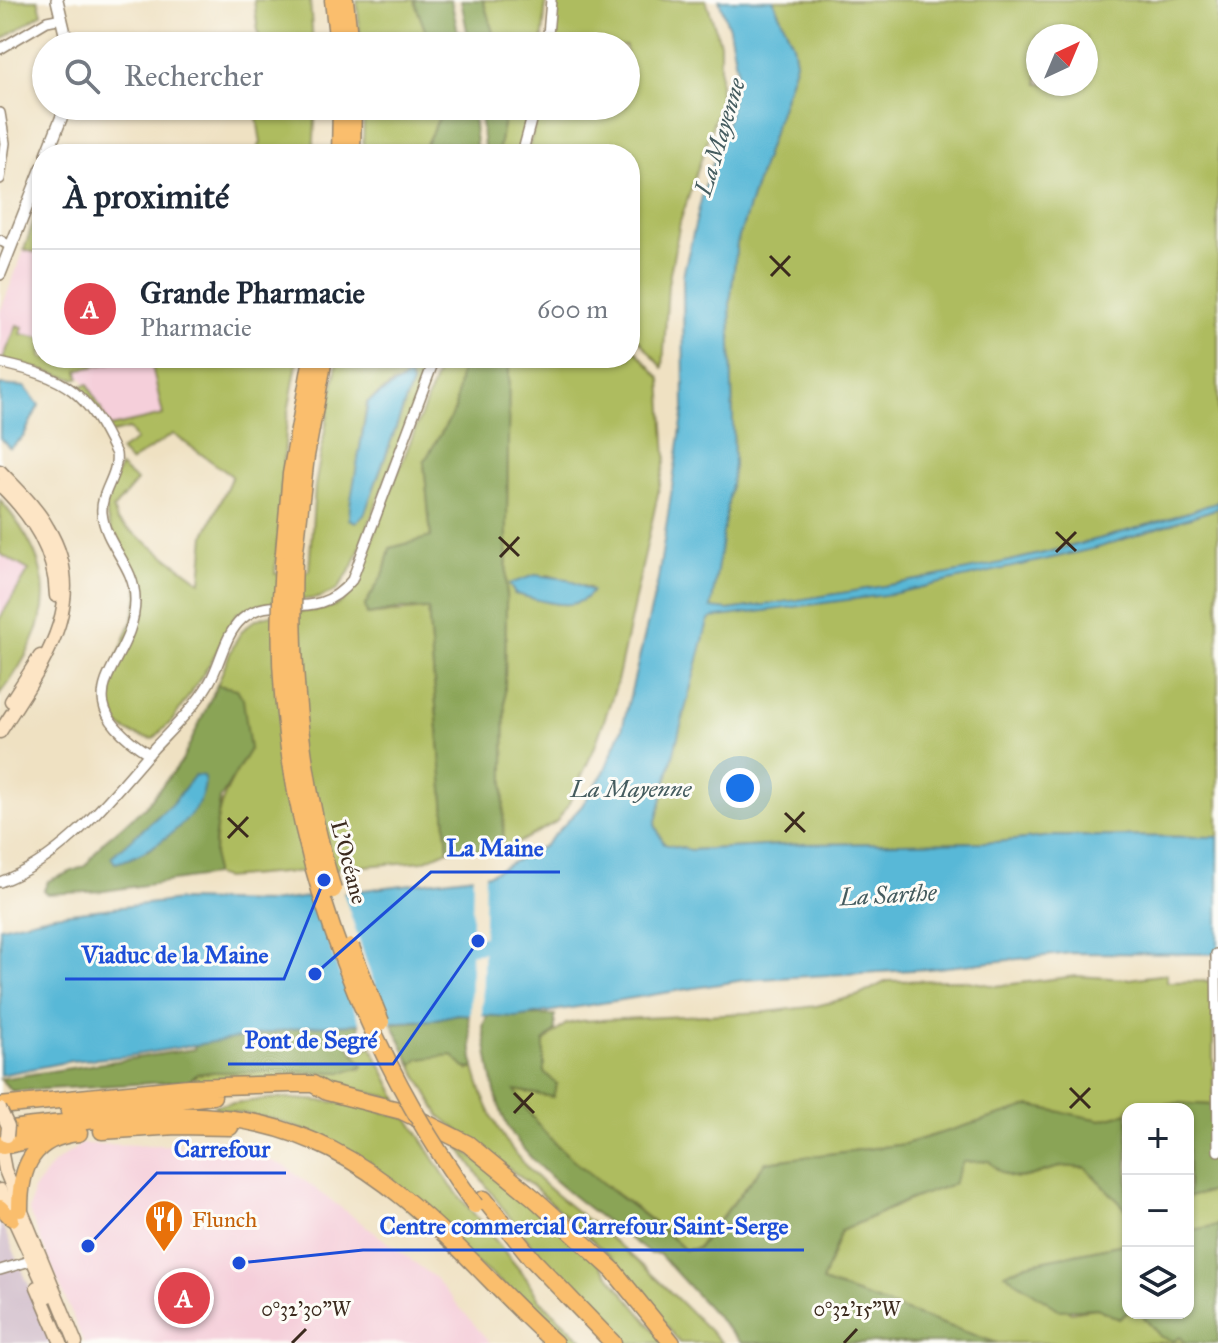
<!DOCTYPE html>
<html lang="fr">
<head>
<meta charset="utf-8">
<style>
	body { margin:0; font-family:"IM FELL Great Primer",serif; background:#f6f6f7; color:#1f2937 }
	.controls { position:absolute; right:24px; bottom:24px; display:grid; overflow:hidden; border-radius:16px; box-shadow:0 2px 6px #0004 }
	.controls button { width:72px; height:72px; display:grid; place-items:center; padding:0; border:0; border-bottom:2px solid #e0e1e3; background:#fff; color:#1f2937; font:40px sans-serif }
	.compass { position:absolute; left:1026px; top:24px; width:72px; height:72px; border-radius:50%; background:#fff; box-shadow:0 2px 6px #0004; rotate:44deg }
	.you { position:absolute; left:740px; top:788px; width:28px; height:28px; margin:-20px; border:6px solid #fff; border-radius:50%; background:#1a73e8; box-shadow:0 0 0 12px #1a73e833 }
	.badge { display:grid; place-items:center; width:52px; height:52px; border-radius:50%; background:#0f766e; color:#fff; font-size:26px; font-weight:700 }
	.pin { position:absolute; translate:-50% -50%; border:4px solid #fff; box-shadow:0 2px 8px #0006 }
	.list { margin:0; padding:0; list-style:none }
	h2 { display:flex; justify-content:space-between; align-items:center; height:104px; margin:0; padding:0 32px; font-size:34px }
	h2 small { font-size:26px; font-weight:400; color:#747a83 }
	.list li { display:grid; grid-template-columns:52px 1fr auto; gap:24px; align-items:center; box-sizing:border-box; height:120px; padding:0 32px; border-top:2px solid #e0e1e3 }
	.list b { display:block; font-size:30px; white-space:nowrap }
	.list p { margin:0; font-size:26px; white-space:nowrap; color:#747a83 }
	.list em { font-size:26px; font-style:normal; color:#747a83 }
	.icon { flex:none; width:44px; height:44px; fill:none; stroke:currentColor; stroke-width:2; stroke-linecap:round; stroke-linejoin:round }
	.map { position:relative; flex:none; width:1218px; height:1343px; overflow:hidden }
	.search { position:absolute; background:#fff; box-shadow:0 2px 6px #0004; left:32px; top:32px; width:608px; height:88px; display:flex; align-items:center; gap:20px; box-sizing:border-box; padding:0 28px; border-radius:44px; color:#747a83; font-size:30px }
	.panel { position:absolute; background:#fff; box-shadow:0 2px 6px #0004; left:32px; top:144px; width:608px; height:224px; border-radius:32px }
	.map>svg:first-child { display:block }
	.built { fill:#f5cfda }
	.industrial { fill:#d1bdcb }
	.green { fill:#aebc5f; stroke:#74733e; stroke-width:2; fill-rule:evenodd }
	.forest { fill:#8aa456; stroke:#62673a; stroke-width:2; fill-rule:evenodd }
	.water { fill:#58b8d7; stroke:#4a717a; stroke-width:2 }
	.pier { fill:#efe1c2 }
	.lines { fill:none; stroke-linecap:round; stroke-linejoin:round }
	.river { stroke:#58b8d7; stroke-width:16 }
	.minor-casing { stroke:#958670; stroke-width:12 }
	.tertiary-casing { stroke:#958670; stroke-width:14 }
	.secondary-casing { stroke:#958670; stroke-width:15 }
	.trunk-casing { stroke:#958670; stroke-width:17 }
	.motorway-casing { stroke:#958670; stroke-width:19 }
	.minor { stroke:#fff; stroke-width:9 }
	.tertiary { stroke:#fff; stroke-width:11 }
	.secondary { stroke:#fde5c5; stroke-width:12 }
	.trunk { stroke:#fabe6d; stroke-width:14 }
	.motorway { stroke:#fabe6d; stroke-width:16 }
	.secondary-bridge-casing { stroke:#958670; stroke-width:15; stroke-linecap:butt }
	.motorway-bridge-casing { stroke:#958670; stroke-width:19; stroke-linecap:butt }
	.secondary-bridge { stroke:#fde5c5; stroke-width:12 }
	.motorway-bridge { stroke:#fabe6d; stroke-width:16 }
	.ticks { fill:none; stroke:#3b2a1e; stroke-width:3 }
	.labels { text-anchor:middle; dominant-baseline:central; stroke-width:6; stroke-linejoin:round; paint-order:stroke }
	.street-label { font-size:22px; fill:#3b2a1e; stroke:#fdfcf7 }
	.food-label { font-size:22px; fill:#c56008; stroke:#fdfcf7; text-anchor:start }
	.water-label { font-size:24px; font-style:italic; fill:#455c5f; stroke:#fdfcf7 }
	.ticks-label { font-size:20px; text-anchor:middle; fill:#3b2a1e; stroke:#fdfcf7; stroke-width:6; stroke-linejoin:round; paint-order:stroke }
	.leader { fill:none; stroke:#1d4ed8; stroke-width:3 }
	.callout-dot { fill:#1d4ed8; stroke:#fdfcf7; stroke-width:3 }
	.callout-label { font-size:24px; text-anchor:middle; font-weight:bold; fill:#1d4ed8; stroke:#fdfcf7; stroke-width:6; stroke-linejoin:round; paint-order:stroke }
</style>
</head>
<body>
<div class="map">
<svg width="1218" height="1343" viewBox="0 0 1218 1343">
	<rect width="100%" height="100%" fill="#fdfcf7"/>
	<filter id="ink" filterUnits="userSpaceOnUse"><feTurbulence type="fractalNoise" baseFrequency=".0125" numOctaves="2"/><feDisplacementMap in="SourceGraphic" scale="16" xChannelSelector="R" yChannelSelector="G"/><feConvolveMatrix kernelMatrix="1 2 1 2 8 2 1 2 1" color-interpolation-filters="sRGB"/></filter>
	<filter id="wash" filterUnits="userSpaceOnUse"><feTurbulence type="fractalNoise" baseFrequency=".006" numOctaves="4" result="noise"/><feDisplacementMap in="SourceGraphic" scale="32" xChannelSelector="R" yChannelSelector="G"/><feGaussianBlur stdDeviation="1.8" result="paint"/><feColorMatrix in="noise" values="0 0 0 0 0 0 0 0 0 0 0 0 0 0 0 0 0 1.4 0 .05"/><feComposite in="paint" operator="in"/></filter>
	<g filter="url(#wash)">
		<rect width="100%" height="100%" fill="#efe1c2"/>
		<path class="built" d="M24,250L42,254V358H150L164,420L110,434L82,378L74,379L0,358V312Z
			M0,505L33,557L0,690Z
			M81,1144L233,1146L285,1166L434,1277L490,1343H84L29,1212L33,1190L52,1165Z"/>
		<path class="industrial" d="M0,1221L13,1249L54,1343H0Z"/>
		<path class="green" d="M0,0H38L42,13L0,41Z
			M254,0H310L313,46H260Z
			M357,0H414L431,46H361Z
			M483,0H546L542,46H497Z
			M554,0H706L720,43V103L680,222L668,284L663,368L630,330V154H527L540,106H626V46H549Z
			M773,0H1218V502C1059,558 894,587 728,610L710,609L734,465L730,304L737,243L796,62L793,44ZM1038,36H1086V84H1038Z
			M255,106H316L313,154H253L261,143Z
			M364,106H445L421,154H363Z
			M506,106H531L518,154H498Z
			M42,197V254L24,250Z
			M17,325L23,327L21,334L42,338V358L126,359L78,370L79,378L74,379L3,359Z
			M630,344L661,379L666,457L616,686L594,749L568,805L556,822L503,851L509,358H630ZM548,575L589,588L557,604L515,594Z
			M163,358H298L287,418L275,574L309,571L315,486L338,358H431L353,566L337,590L318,598L257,605L237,613L211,662L172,721L153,739C61,725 138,638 138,592C138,561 105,538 106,507C106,494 115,479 120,467L137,481L113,509L117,521L201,582L205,535L232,476L173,434L130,462L120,451L136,440L129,429L108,434L81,393L82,386L88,384L110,427L163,415L152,366ZM394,383L412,384L364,515L349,519L367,402Z
			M443,358H462L455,410L424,462L431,538L390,548L384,573L365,605L367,615L428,609L448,850L423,861L224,878L214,875C213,816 219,799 250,749L225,689L217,685C243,622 240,615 310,611C322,610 335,608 344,600C365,579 368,549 378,523C399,468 423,413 443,358Z
			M0,500C62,573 55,621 0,695V618L29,570L0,554Z
			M1218,508V837L1053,836L997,842L804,844L690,850L664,844L655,825L708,620L712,617L1097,548Z
			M1167,974V982L1213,981V1105L1173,1103L1128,1109V1113L1101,1120L1031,1106L905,1144L766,1162L697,1248L685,1250C629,1195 552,1160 514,1090L553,1097L544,1073V1042L566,1024L580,1021L767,1012L816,1006L860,995L887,981L962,980L996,986L1076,976L1129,979Z
			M371,1046L398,1099L326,1083L189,1081L197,1074L213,1072L361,1069L363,1066L354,1054Z
			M441,1055H452L469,1070L474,1068C501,1168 555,1190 628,1253C661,1281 691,1313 722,1343H680L619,1265L537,1190L440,1116L412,1066L419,1059Z
			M280,1098L351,1103L409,1119L451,1186L527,1279L538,1298L586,1343H564L500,1282L314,1134L273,1119L215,1108L214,1105Z
			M457,1144L598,1262L665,1343H623C559,1285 505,1215 457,1144Z
			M989,1160C1014,1190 1028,1174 1060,1167C1068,1165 1078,1168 1086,1168L1128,1211V1243L1027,1264L1006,1274L1071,1312L1097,1308L1119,1319L1128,1312L1140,1313L1161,1337H1180L1186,1343H997L822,1282L841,1231L925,1193L963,1162Z
			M1218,1190V1225L1188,1231V1197Z"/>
		<path class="forest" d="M414,0H451L461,46H431Z
			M461,0H483L497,46H470Z
			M445,106H472L477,154H421Z
			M479,106H506L498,154H485Z
			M462,358H509L503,851L448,850L428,609H402L367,615L365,605L384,573L390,548L431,537L424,462L455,410Z
			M217,685L237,689L243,699L250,749L220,799L214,842V875L104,891L47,894L44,890L48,881L85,866L103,842L145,807L182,761ZM195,775L175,830L148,850L116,863L112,856L172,804Z
			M457,1014H468L474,1068H465L452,1055L419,1059L412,1066L392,1023L432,1020Z
			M555,1015V1031L544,1042V1072L557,1084L553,1097L515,1090C552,1161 629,1196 685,1250L698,1248L766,1162L905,1144L1031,1106L1101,1120L1128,1113V1211L1086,1168C1078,1168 1068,1165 1060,1167C1028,1174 1014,1190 989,1161L963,1162L953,1184L908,1200L841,1231L822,1282L997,1343H741L659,1254H650C604,1218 520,1167 501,1111C491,1084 488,1054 483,1026L487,1016Z
			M359,1024L360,1033L347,1043L363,1066L346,1072H213L197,1074L189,1081L12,1091L0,1079L194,1049L195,1044L310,1026Z
			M1173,1103L1213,1105L1218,1190L1188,1197V1109H1147Z
			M1218,1225V1343H1186L1180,1337L1174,1341L1161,1337L1140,1313H1188V1231Z
			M1128,1243V1312L1119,1319L1097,1308L1060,1310L1005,1274L1027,1264Z"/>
		<path class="water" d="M719,0H773L793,44L796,62L737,243L730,304L734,465L711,608L728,610C895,587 1059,558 1218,502V508L1097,548L892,594L712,618L708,621L655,825L664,844L690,850L804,844L997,842L1053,836L1218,837V954L1071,953L929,969L744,980L516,1017L457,1014L432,1020L310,1026L128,1056L71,1061L0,1075V927L54,915L180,900L269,902L490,874L544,846L581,807L604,772L622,729L658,580L684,409L683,275L702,196L728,119L737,71L729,28Z
			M409,376L412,383L364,515L356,522L349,519L350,505L368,402Z
			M0,385L25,387L39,405L23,437L10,448L0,438Z
			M535,575L567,579L592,591C576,616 538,599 515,594L509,584Z
			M195,775L204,776C212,812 147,857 115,863L111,857L172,804Z"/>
		<path class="pier" d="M485,871L482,1018H470L473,872Z
			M341,886L370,973L393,1027L362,1028L335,963L312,890Z"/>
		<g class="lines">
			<path class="river" d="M447,948L504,942"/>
		</g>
	</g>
	<g filter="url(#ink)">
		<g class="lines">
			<defs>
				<path id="minor" d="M547,46L551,0
					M0,49L47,21L62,18
					M0,113L5,143L0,179
					M522,154L535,106
					M0,240L10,246
					M0,363C68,378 86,391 116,454C119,475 100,492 102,513C105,545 135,566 135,599C136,667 54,693 149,754
					M0,882C66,857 108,800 154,748C173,728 195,707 209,683C221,663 224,635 242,619C275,590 315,626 352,580L435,358
					M1216,954L1218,1151
					M0,1270L30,1261"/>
				<path id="tertiary" d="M57,0L68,46
					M47,154L66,106
					M0,274L42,168"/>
				<path id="secondary" d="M0,471C17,489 36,506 48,528C93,602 39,670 0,732
					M0,485C32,516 55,551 56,596
					M11,701L40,656
					M1,1149L5,1170L76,1343
					M0,1190L49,1296
					M37,1287L61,1343"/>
				<path id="trunk" d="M0,1207L12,1219"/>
				<path id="motorway" d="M333,0L338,46
					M345,0L350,46
					M340,154L341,106
					M352,154L353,106
					M294,559L306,456L324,358
					M283,564L291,474L312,358
					M0,1106L188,1087L292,1084H313L327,1092L402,1111L468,1144L534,1198L613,1270L672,1343
					M69,1112L213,1096
					M0,1131C32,1125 65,1123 97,1120C223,1108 304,1116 405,1199C459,1243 503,1297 555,1343
					M102,1131L176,1126L230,1127
					M3,1146L56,1135
					M484,1199L533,1260L613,1343
					M20,1209C20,1167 32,1137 79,1133"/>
			</defs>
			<use href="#minor" class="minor-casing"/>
			<use href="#tertiary" class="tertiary-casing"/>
			<use href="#secondary" class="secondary-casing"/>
			<use href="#trunk" class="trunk-casing"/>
			<use href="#motorway" class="motorway-casing"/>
			<use href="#minor" class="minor"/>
			<use href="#tertiary" class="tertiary"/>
			<use href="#secondary" class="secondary"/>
			<use href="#trunk" class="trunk"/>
			<use href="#motorway" class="motorway"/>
			<defs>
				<path id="secondary-bridge" d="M0,1109L8,1126L7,1136"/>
				<path id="motorway-bridge" d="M294,559C290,670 301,783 333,890
					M283,564C265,788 344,1024 475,1205
					M351,947L381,1022"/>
			</defs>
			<use href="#secondary-bridge" class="secondary-bridge-casing"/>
			<use href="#motorway-bridge" class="motorway-bridge-casing"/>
			<use href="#secondary-bridge" class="secondary-bridge"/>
			<use href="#motorway-bridge" class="motorway-bridge"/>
		</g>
	</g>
	<path class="ticks" d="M770,256L790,276M771,276L790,256M1056,532L1076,551M499,537L519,556M1056,552L1076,532M500,557L519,537M785,813L805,832M228,818L248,837M785,832L804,812M228,838L248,817M1070,1088L1090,1108M514,1093L534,1113M1070,1108L1090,1088M514,1113L533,1093M292,1343L306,1329M844,1343L857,1329"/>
	<defs>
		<symbol id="restaurant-pin" viewBox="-11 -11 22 30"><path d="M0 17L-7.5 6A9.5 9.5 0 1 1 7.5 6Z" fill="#e8710a" stroke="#fdfcf7"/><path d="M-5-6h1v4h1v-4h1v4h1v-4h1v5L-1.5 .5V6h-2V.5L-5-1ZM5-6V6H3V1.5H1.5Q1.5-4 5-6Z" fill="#fff"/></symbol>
	</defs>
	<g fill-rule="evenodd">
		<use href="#restaurant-pin" x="142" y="1197" width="44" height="60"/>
	</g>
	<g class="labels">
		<g class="street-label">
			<text transform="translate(349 862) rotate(75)">L’Océane</text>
		</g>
		<g class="food-label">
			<text x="192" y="1219">Flunch</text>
		</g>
		<g class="water-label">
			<text transform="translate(720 137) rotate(-73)">La Mayenne</text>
			<text x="631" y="789">La Mayenne</text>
			<text transform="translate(888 895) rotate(-3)">La Sarthe</text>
		</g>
	</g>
	<g class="ticks-label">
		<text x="306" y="1316">0°32'30"W</text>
		<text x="857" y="1316">0°32'15"W</text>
	</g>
	<path class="leader" d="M315 974L431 872H560M324 880L284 979H65M478 941L393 1064H228M88 1246L157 1173H286M239 1263L363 1250H804"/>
	<g class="callout-dot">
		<circle cx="315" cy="974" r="8"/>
		<circle cx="324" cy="880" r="8"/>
		<circle cx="478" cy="941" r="8"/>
		<circle cx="88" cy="1246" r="8"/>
		<circle cx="239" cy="1263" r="8"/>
	</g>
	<g class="callout-label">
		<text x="495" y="856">La Maine</text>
		<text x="175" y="963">Viaduc de la Maine</text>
		<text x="311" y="1048">Pont de Segré</text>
		<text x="222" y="1157">Carrefour</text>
		<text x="584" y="1234">Centre commercial Carrefour Saint-Serge</text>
	</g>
</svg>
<div class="controls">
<button>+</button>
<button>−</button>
<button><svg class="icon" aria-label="layers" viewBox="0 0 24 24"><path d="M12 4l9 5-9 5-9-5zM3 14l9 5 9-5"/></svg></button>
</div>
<svg class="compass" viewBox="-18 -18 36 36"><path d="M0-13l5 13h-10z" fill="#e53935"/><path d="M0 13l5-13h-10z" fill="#747a83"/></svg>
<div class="you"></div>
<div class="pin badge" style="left:184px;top:1298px;background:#e0444e">A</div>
<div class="search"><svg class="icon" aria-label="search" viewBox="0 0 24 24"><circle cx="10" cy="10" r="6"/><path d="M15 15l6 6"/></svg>Rechercher</div>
<section class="panel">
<h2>À proximité<small></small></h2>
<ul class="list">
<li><span class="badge" style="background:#e0444e">A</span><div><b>Grande Pharmacie</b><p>Pharmacie</p></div><em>600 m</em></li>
</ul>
</section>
</div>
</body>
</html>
